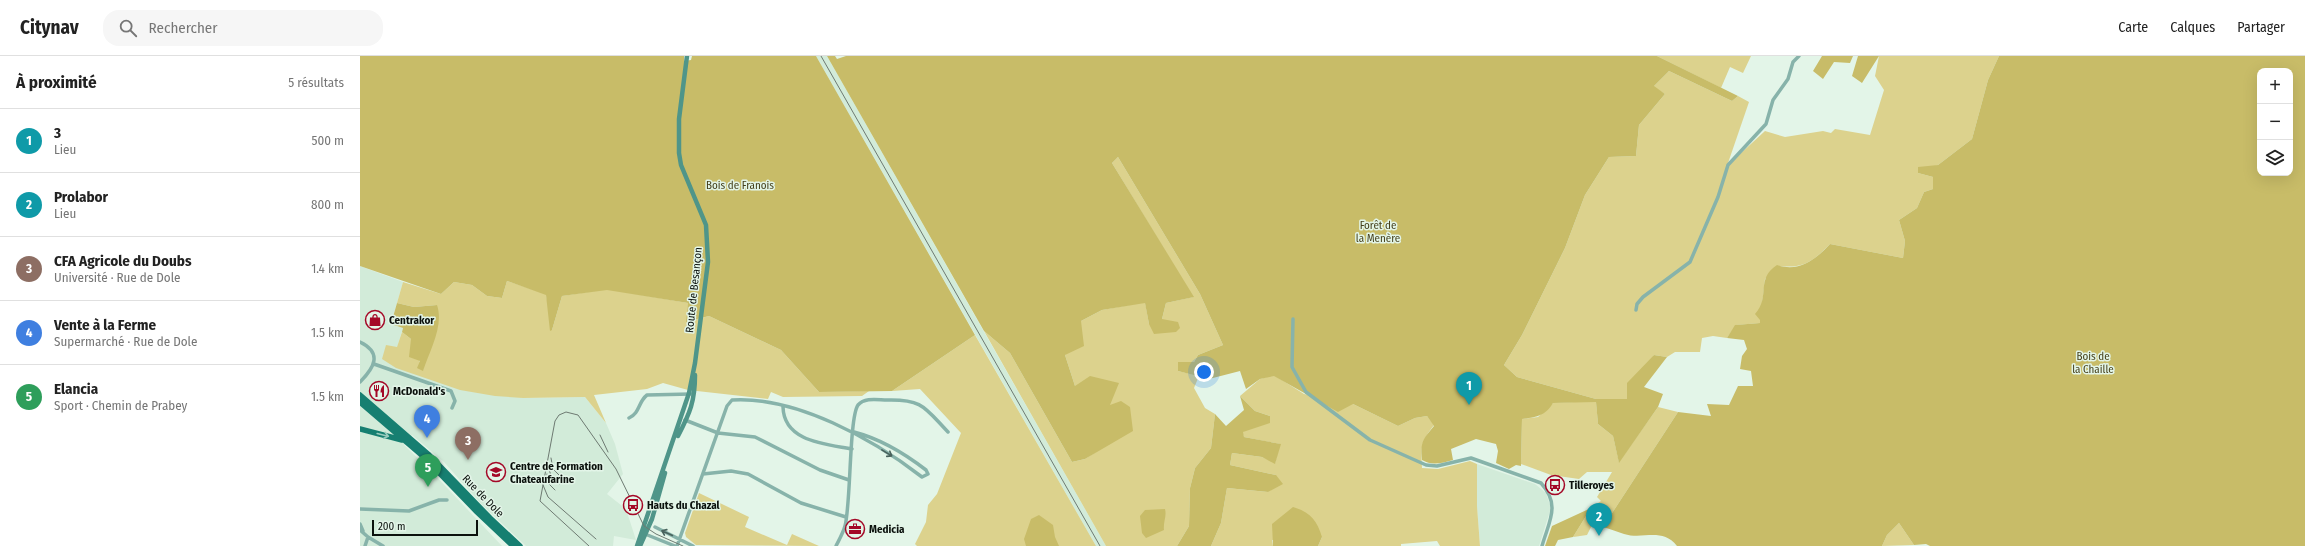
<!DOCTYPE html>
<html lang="fr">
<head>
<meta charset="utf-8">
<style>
	body { margin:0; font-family:"Fira Sans Condensed",sans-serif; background:#f6f6f6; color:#222 }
	.controls { position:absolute; right:12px; top:12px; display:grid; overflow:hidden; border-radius:8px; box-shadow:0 4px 16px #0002 }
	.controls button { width:36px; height:36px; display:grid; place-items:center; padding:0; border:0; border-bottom:1px solid #e0e0e0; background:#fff; color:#222; font:20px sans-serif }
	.scale { position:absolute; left:12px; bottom:10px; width:106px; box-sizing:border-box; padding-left:4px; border:2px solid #0b110d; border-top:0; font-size:11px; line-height:14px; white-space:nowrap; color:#0b110d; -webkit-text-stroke:3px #e3f5e8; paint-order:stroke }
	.you { position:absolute; left:844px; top:316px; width:14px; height:14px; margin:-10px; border:3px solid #fff; border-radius:50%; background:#1a73e8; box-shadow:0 0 0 6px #1a73e833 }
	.badge { display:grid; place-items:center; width:26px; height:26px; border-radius:50%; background:#d93025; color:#fff; font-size:13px; font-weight:700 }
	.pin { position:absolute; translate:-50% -33px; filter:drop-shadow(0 1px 2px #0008) }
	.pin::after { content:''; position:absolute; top:21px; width:14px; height:12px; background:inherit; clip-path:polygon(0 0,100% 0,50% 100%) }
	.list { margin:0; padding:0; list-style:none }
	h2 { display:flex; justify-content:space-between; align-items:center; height:52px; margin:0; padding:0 16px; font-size:17px }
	h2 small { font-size:13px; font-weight:400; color:#767676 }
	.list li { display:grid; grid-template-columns:26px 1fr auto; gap:12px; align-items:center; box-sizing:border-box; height:64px; padding:0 16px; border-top:1px solid #e0e0e0 }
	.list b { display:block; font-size:15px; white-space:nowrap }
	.list p { margin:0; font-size:13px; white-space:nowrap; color:#767676 }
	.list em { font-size:13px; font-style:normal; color:#767676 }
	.icon { flex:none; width:22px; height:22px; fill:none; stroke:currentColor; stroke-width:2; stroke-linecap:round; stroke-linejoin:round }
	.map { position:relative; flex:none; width:1945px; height:490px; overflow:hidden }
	header { display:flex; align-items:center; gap:24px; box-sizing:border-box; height:56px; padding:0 20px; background:#fff; border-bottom:1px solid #e0e0e0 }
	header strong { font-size:19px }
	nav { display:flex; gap:22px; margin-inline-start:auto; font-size:14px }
	.search { width:280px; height:36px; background:#f6f6f6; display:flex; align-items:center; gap:10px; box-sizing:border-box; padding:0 14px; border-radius:16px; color:#767676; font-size:15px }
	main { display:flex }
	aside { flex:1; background:#fff }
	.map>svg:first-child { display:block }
	.built { fill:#d2ebd9 }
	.green { fill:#dcd28d }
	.forest { fill:#c8bc68; fill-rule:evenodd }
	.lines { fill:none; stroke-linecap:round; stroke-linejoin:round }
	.street { stroke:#87b3aa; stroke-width:3.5 }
	.secondary { stroke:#4f9589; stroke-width:4.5 }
	.primary { stroke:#167f71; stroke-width:5.5 }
	.tram { stroke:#6e7a72; stroke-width:1 }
	.rail { stroke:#6e7a72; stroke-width:1 }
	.oneway { stroke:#9bccbe }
	.oneway2 { stroke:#49625c }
	.labels { text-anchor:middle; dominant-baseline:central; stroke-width:3; stroke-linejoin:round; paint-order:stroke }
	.park-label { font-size:11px; fill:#443f1a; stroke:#e3f5e8 }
	.street-label { font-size:11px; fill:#0b110d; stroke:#e3f5e8 }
	.poi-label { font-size:11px; font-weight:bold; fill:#0b110d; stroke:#e3f5e8; text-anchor:start }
</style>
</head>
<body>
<header>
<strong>Citynav</strong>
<div class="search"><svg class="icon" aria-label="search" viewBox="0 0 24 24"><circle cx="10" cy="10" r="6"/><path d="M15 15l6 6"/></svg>Rechercher</div>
<nav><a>Carte</a><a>Calques</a><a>Partager</a></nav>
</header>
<main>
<aside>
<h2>À proximité<small>5 résultats</small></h2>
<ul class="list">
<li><span class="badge" style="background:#0f9aa8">1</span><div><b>3</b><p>Lieu</p></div><em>500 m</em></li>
<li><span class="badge" style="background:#0f9aa8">2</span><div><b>Prolabor</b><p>Lieu</p></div><em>800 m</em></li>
<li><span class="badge" style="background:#8d6e63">3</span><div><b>CFA Agricole du Doubs</b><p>Université · Rue de Dole</p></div><em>1.4 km</em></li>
<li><span class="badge" style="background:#3f7fe0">4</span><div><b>Vente à la Ferme</b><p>Supermarché · Rue de Dole</p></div><em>1.5 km</em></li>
<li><span class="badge" style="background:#2e9e5b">5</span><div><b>Elancia</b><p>Sport · Chemin de Prabey</p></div><em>1.5 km</em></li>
</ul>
</aside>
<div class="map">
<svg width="1945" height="490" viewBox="0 0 1945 490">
	<rect width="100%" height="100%" fill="#e3f5e8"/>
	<path class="built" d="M456,0H467L746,490H736Z
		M0,210L43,226L31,268L43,272L37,292L163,342L225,341L246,367L255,388L263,418L247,438L266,453L276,484L254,480L253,490H166L123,450L84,406L52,379L44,389L72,416L142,490H0Z
		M1117,408L1175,428L1186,437L1191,452L1179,490H1120L1117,450Z"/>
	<path class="green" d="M1297,0H1391L1383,17L1370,11L1361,32Z
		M1519,0H1639L1628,24L1612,83L1578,109L1558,117L1573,121V133L1564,136L1557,152L1539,164L1545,185L1543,202L1470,188C1453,205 1444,213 1419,210L1405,223L1400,267L1376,269L1367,282L1353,280L1342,282L1340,296H1315L1307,301L1294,299L1268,343H1236L1157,321L1144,309L1162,279L1205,192L1225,139L1249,101L1276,100L1279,69L1305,38L1293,31L1309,15L1372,45L1378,40L1389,46L1367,110L1405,75L1425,81L1463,75L1471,77L1475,73L1510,79L1524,34L1515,20Z
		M758,101L840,238L863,289L838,299L834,306H818V315L839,320L834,332L845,352L855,358L851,392L835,412L830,432L829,470L817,490H746L624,275L650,297L712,406L725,403L739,394L750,350L715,330L705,299L721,265L742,254L785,246L789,268L802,263L806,247L833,241L752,107Z
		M147,225L186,238L192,274L202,240L247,233L328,247L327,266L349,260L421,294L459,336L509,335L502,340L423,341L411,336L408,343L328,334L303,327L287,333L234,339L246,367L225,341L163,342L135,340L100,334L36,312L22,303L26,289L37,291L42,276L51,283L63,314L77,249L54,251L37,247L43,226L81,238L94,226L112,229L127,240L142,242Z
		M615,279L736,490H557L555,488L566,466L568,449L577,438L601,377L560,333L532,335Z
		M914,319L944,338L993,348L1038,370L1055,362L1067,360L1074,369C1060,387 1061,391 1062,412L1078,413L1110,405L1117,408V450L1120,490H1080L1077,485L1041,488V490H958L962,481L912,484L913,490H851L861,467L867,432L908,436L916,419L870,409L872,397L902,401L915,407L920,388L884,381L882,376L910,360L895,355L880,340L900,323Z
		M1236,345L1238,368L1253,380L1259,406L1298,351L1318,356L1243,471L1232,469L1227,479L1213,481L1231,452L1241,445L1237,441L1252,416H1227L1219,423L1191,419L1161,408L1162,363L1178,361L1193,347Z
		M339,437L389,461L385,471L427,489L432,478L459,490L336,489L326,481L325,477Z
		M1539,467L1554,489L1522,490L1527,479Z"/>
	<path class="forest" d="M0,0H324V5L331,4L332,0H456L615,279L532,335L459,336L421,294L349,260L326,266L328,247L247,234L202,240L192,274L190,275L186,239L147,225L142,242L127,240L112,229L94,226L81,238L0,210Z
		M467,0H475L477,3L486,0H1297L1378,40L1372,45L1309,15L1294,30L1305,38L1279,69L1276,100L1249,101L1225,139L1205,192L1162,279L1144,309L1157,321L1236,343H1267V327L1294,299L1307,301L1284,331L1303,338L1298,351L1259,407L1253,380L1238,368L1236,346L1193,347C1185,360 1177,361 1162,363L1161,410L1156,409L1149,413L1136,407L1138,395L1136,388L1116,383L1091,393L1093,404C1082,407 1072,410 1062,404C1060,386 1063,383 1074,370L1067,360L1055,362L1038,370L993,348L978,356L914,320L900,323L886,333L880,315L849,323L818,315V306H834L838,299L863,289L840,238L758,101L752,107L834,241L806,247L802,263L818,266L820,272L816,276L794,278L789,268L785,247L742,254L721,265L724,290L705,299L715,330L730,320L759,327L750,349L761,345L770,351L773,375L725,403L712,406L650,297L624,275Z
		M1462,0H1493L1490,7L1474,6L1463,23L1453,15Z
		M1498,0H1519L1502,27L1492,20Z
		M1639,0H1945V490H1570L1566,488L1554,489L1539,467L1527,479L1522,490H1317C1302,471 1283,484 1264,478C1257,476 1251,473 1243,471L1318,356L1351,360L1347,348L1369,349L1378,330H1393L1391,315L1380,313L1382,300L1387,293L1384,284L1367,282L1375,269L1400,267V264L1395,258C1411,241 1395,223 1417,209C1439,217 1456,203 1470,188L1543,202L1545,185L1539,164L1557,152L1564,136L1573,133V121L1558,117V111L1578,109L1612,83L1628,24ZM1900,15H1930V117H1900Z
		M37,247L54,251L77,249C84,270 70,294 63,315L57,312L60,305L49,301L51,283L42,276L43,272L31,268Z
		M880,340L895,355L910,360V367L883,376L884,381L921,388L915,408L902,401L872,397L870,409L916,419L923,428L908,436L867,432L861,467L851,490H817L829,470L830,432L835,412L851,392L855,358L866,370L884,354Z
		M933,451C950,456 957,464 962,481L958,490H913L912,468Z
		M1231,452L1213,481L1198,484L1195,490H1185L1192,470Z
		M805,453C807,460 803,466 804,474L786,482L782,477L780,460L785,454Z
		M679,459L693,469L695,481L699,490H666L664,483L671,463Z"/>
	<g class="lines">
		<path class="street" d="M1276,254L1277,248L1283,241L1330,206L1358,141L1368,109L1406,68L1413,44L1428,23L1433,6L1439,0
			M933,263L932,311L946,336L1010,384L1066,409L1077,410L1111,402L1181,427C1201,449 1189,465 1182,490
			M0,286C23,297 14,312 0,326
			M14,308L91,335L95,345L92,352
			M423,351C424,386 466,388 492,393
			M269,362C280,357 278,346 287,339L331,338
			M325,364L358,377L395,381L460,414L489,424
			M343,418L371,415L388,418L441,447L486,461
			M0,453L49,455L79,444H87
			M0,468L3,475
			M295,471L333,490
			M0,474L8,481L5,490
			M285,478L315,490
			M8,481L23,490
			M317,490L367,350L372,344C436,340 513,383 562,421L568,418L566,414C544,397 521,383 494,376
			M476,490C479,484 483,477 485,470C491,448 489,362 498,349C505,341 518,344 527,344C563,343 565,352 588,376"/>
		<path class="secondary" d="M318,380C330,357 335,345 335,319
			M277,490L329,337L335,307L348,206L346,169L321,109L319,97V63L327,0
			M280,490L292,463L305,417"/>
		<path class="primary" d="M0,339L68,398L130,462L160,490
			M0,346L65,402L117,456L153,490
			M0,373L42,384"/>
		<path class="tram" d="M240,379L248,396
			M191,402L193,413L203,423
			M189,413L191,420L199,428
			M187,418L188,427L195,434
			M183,429L188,441L236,483
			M229,490L180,445L195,365L199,359L206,356L218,359L256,413L284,470L296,478L323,490"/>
		<path class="rail" d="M461,0L740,490"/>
	</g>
	<defs><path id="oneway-shaft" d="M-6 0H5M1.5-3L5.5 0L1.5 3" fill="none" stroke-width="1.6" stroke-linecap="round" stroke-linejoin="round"/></defs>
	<use class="oneway" href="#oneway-shaft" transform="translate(23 379) rotate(14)"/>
	<g class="oneway2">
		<use href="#oneway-shaft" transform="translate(527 397) rotate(31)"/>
		<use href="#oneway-shaft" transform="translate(307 477) rotate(-156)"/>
	</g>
	<defs>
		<symbol id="shop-ring" viewBox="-11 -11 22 22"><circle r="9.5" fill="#e3f5e8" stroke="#a40827" stroke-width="1.5"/><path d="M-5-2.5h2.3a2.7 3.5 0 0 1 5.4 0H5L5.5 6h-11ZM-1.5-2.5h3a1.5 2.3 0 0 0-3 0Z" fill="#a40827"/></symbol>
		<symbol id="restaurant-ring" viewBox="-11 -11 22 22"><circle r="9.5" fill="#e3f5e8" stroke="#a40827" stroke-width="1.5"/><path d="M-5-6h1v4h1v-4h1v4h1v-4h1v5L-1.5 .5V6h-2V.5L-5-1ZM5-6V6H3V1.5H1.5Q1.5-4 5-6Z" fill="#a40827"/></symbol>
		<symbol id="university-ring" viewBox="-11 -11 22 22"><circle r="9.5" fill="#e3f5e8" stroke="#a40827" stroke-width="1.5"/><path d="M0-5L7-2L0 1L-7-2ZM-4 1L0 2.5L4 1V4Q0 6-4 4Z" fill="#a40827"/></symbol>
		<symbol id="bus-ring" viewBox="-11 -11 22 22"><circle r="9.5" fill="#e3f5e8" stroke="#a40827" stroke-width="1.5"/><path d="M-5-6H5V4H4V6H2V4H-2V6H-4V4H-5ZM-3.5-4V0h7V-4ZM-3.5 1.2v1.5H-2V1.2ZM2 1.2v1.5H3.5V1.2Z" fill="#a40827"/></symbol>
		<symbol id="office-ring" viewBox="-11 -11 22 22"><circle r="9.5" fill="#e3f5e8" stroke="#a40827" stroke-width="1.5"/><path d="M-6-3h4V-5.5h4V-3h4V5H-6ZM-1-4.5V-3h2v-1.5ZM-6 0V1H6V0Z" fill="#a40827"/></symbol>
	</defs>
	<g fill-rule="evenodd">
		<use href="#shop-ring" x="4" y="253" width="22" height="22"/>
		<use href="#restaurant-ring" x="8" y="324" width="22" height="22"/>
		<use href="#university-ring" x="125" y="405" width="22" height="22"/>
		<use href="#bus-ring" x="1184" y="418" width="22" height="22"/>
		<use href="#bus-ring" x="262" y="438" width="22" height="22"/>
		<use href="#office-ring" x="484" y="462" width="22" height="22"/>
	</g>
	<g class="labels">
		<g class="park-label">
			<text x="380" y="129">Bois de Franois</text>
			<text x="1018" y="169">Forêt de<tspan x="1018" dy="13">la Menère</tspan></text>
			<text x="1733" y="300">Bois de<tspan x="1733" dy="13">la Chaille</tspan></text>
		</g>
		<g class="street-label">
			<text transform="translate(334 234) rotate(-84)">Route de Besançon</text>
			<text transform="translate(123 440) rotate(46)">Rue de Dole</text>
		</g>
		<g class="poi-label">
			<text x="29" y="264">Centrakor</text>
			<text x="33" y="335">McDonald's</text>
			<text x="150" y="410">Centre de Formation<tspan x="150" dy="13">Chateaufarine</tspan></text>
			<text x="1209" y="429">Tilleroyes</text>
			<text x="287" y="449">Hauts du Chazal</text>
			<text x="509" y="473">Medicia</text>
		</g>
	</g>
</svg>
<div class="controls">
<button>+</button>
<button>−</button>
<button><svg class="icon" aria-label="layers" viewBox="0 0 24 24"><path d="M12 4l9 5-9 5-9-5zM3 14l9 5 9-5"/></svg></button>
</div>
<div class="scale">200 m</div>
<div class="you"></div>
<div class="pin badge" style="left:1109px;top:349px;background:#0f9aa8">1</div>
<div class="pin badge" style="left:1239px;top:480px;background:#0f9aa8">2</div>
<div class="pin badge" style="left:108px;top:404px;background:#8d6e63">3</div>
<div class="pin badge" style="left:67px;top:382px;background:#3f7fe0">4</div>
<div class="pin badge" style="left:68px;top:431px;background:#2e9e5b">5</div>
</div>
</main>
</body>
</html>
